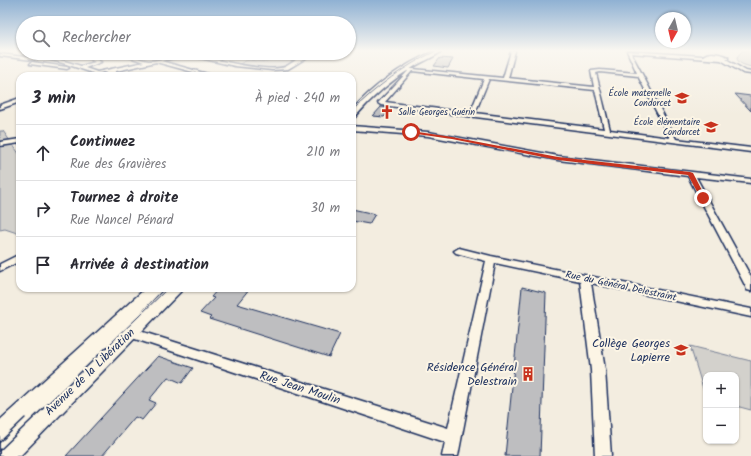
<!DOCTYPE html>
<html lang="fr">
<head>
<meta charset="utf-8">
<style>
	body { margin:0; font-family:Kalam,sans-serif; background:#f7f7f7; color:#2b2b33 }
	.controls { position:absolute; right:12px; bottom:12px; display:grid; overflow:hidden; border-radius:8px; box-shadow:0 1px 3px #0004 }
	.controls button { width:36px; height:36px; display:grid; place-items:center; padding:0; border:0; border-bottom:1px solid #e1e1e2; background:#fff; color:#2b2b33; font:20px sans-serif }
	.compass { position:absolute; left:655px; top:12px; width:36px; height:36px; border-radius:50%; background:#fff; box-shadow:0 1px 3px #0004; rotate:188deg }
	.stop { position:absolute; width:12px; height:12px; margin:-9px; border:3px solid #c8321e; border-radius:50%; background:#fff }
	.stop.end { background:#c8321e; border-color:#fff; box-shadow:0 1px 4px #0008 }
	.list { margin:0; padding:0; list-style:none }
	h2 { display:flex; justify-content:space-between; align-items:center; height:52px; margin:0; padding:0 16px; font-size:17px }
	h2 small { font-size:13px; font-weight:400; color:#7c7c81 }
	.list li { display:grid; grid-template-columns:26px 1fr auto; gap:12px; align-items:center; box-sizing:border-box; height:56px; padding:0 16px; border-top:1px solid #e1e1e2 }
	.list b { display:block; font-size:15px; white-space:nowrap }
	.list p { margin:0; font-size:13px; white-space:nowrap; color:#7c7c81 }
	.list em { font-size:13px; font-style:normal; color:#7c7c81 }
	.icon { flex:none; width:22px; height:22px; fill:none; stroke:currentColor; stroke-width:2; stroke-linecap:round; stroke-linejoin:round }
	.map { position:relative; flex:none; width:751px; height:456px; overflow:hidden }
	.search { position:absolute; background:#fff; box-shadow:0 1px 3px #0004; left:16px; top:16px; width:340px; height:44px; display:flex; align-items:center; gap:10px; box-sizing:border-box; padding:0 14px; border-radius:22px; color:#7c7c81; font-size:15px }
	.panel { position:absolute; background:#fff; box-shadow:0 1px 3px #0004; left:16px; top:72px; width:340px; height:220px; border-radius:12px }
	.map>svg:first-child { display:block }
	.green { fill:#d3d1cc; stroke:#778095 }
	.building { fill:#bebec0; stroke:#1b2f5e }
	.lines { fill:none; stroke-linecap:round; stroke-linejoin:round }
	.street-casing { stroke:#1b2f5e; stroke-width:3 }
	.secondary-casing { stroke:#1b2f5e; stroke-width:3 }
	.street { fill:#fcf5e5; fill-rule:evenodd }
	.secondary { fill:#fcf5e5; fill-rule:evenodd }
	.tram-far1 { stroke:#1b2f5e; stroke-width:1 }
	.tram { stroke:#1b2f5e; stroke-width:1.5 }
	.route { fill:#c8321e }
	.labels { text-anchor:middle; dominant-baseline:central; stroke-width:4; stroke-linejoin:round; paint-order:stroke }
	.far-poi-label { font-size:9px; fill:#1b2f5e; stroke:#fcf5e5; text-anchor:end }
	.street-label { font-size:10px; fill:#1b2f5e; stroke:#fcf5e5 }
	.near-poi-label { font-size:12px; fill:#1b2f5e; stroke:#fcf5e5; text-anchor:end }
	.near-street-label { font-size:12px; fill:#1b2f5e; stroke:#fcf5e5 }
</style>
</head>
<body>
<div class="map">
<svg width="751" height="456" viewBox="0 0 751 456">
	<rect width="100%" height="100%" fill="#f3ede0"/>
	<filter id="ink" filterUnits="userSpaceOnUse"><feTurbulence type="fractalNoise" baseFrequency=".025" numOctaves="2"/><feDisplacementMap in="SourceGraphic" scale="8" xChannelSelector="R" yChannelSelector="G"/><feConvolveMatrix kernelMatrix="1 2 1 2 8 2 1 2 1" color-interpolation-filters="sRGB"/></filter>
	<g filter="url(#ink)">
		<path class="green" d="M742,51H751V67C745,65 737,64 737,57Z
			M279,56L292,60L293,62C277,72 258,67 239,64L248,60L266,62Z
			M0,131H3L20,155V234L5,229L0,230Z
			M690,346L751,361V410L736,406V375H706V398Z"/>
		<path class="building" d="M440,58L453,59L448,68L434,66Z
			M735,94L751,96V111Z
			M381,107L392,108L384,117L373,116Z
			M352,209L375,214L369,224L352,221Z
			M522,287L546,293L540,456H505Z
			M219,288H250L237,304L340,334L329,357L209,319L211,317L200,313L214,298L211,297Z
			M158,356L193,368L182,383L168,377L149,400L156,403L142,420L135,417L102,456H66Z"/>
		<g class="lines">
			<defs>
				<path id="street" d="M511,51H515L508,78L594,87L591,71L600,70L637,73L627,51L703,56C710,50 721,54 728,57V59H726L746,71L751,72V74L743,73L721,60L631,53L676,139L751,148V152L381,105L378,103L408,71L403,70V68L503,78ZM412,71L484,79L470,113L385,102ZM600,72L638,76L670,138L610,130L596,73ZM489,79L595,90L604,129L475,113Z
					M23,53H30L64,61L81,66L95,62L79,53H84L101,62L85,68L97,72L144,62L118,53C129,53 138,59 148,61C158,62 181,53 194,53L192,54C212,59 267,73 285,67C289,65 293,62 296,60L271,53H278L299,59L307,55L322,53L308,57L288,69L272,70L235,66L187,55L161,61L215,76H208L156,62L116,71V73L107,76H101L107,73L103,72L91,76L93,73L63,63Z
					M258,53H263L253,58L250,57Z
					M0,54L33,58L35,59L33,60L0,56Z
					M32,62L67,67L69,68L67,69L30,64Z
					M20,98V102L0,109V105Z
					M352,126L428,132L558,156L751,179V183L696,177L751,277V291L747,290L746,287L688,176L558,160L428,136L352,130Z
					M20,139V143L0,146V142Z
					M459,248L491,256L751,309V317L591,283L605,370L611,456H595L591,370L580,281L495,263L458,456H442L445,442L126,336L124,333L126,330L130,328L448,428L486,261L456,253L454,251Z
					M20,254V261L0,271V264Z"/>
				<path id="secondary" d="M434,51H442C433,58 421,62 412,68C390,81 372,97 355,117L352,118V110C375,84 403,65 434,51Z
					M146,288H164L141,312L166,288H184L20,456H0V420Z"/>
			</defs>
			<use href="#street" class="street-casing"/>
			<use href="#secondary" class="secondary-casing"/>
			<use href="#street" class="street"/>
			<use href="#secondary" class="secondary"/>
			<path class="tram-far1" d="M352,111C377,86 404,66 436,51
				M108,346L168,288"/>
			<path class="tram" d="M0,442L25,418
				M0,450L109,345"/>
		</g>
	</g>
	<linearGradient id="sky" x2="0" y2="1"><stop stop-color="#8fb1d3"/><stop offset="0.44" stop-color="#faf7f1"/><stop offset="1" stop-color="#faf7f1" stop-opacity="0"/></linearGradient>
	<rect width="751" height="115" fill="url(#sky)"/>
	<path class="route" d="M411,131L452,137L558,157L690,172L693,173L706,198L701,199L688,175L558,160L452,139L410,133Z"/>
	<defs>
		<symbol id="school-bare" viewBox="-9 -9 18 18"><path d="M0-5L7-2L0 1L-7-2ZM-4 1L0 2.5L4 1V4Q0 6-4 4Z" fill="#c8321e" stroke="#fcf5e5" stroke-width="2.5" paint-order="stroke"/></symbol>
		<symbol id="church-bare" viewBox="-9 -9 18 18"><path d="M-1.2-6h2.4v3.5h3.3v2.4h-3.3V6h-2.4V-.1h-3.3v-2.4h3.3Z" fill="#c8321e" stroke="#fcf5e5" stroke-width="2.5" paint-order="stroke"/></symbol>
		<symbol id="building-bare" viewBox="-9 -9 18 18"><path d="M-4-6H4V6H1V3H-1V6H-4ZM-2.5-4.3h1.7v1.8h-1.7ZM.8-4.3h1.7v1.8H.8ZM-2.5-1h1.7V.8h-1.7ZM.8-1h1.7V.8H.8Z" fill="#c8321e" stroke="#fcf5e5" stroke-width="2.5" paint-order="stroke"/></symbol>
	</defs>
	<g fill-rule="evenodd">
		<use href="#school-bare" x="672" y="88" width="20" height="20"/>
		<use href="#church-bare" x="377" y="102" width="20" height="20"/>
		<use href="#school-bare" x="701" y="117" width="20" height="20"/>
		<use href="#school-bare" x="671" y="340" width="20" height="20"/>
		<use href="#building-bare" x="518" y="364" width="20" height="20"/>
	</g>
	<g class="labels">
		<g class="far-poi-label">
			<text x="671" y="93">École maternelle<tspan x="671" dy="10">Condorcet</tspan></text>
			<text x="398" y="112" text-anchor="start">Salle Georges Guérin</text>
			<text x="700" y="122">École élémentaire<tspan x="700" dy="10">Condorcet</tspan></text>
		</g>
		<g class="street-label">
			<text transform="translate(621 286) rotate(12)">Rue du Général Delestraint</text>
		</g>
		<g class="near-poi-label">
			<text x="670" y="343">Collège Georges<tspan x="670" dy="14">Lapierre</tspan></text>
			<text x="517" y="367">Résidence Général<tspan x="517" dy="14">Delestrain</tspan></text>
		</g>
		<g class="near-street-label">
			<text transform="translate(90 372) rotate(-44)">Avenue de la Libération</text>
			<text transform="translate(300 388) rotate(18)">Rue Jean Moulin</text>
		</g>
	</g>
</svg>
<div class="controls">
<button>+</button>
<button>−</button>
</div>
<svg class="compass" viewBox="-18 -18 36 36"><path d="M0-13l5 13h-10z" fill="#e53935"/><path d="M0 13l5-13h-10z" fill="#7c7c81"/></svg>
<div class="stop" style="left:411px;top:132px"></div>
<div class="stop end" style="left:703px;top:198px"></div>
<div class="search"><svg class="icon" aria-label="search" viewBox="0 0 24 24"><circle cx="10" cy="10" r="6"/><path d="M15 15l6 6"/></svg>Rechercher</div>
<section class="panel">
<h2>3 min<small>À pied · 240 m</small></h2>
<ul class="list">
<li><svg class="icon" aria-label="ahead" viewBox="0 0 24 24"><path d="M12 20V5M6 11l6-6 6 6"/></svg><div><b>Continuez</b><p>Rue des Gravières</p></div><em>210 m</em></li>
<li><svg class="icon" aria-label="right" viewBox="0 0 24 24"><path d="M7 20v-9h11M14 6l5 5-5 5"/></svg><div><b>Tournez à droite</b><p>Rue Nancel Pénard</p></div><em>30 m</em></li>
<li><svg class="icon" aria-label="arrive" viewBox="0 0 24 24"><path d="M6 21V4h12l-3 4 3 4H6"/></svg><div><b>Arrivée à destination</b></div></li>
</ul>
</section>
</div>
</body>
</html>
